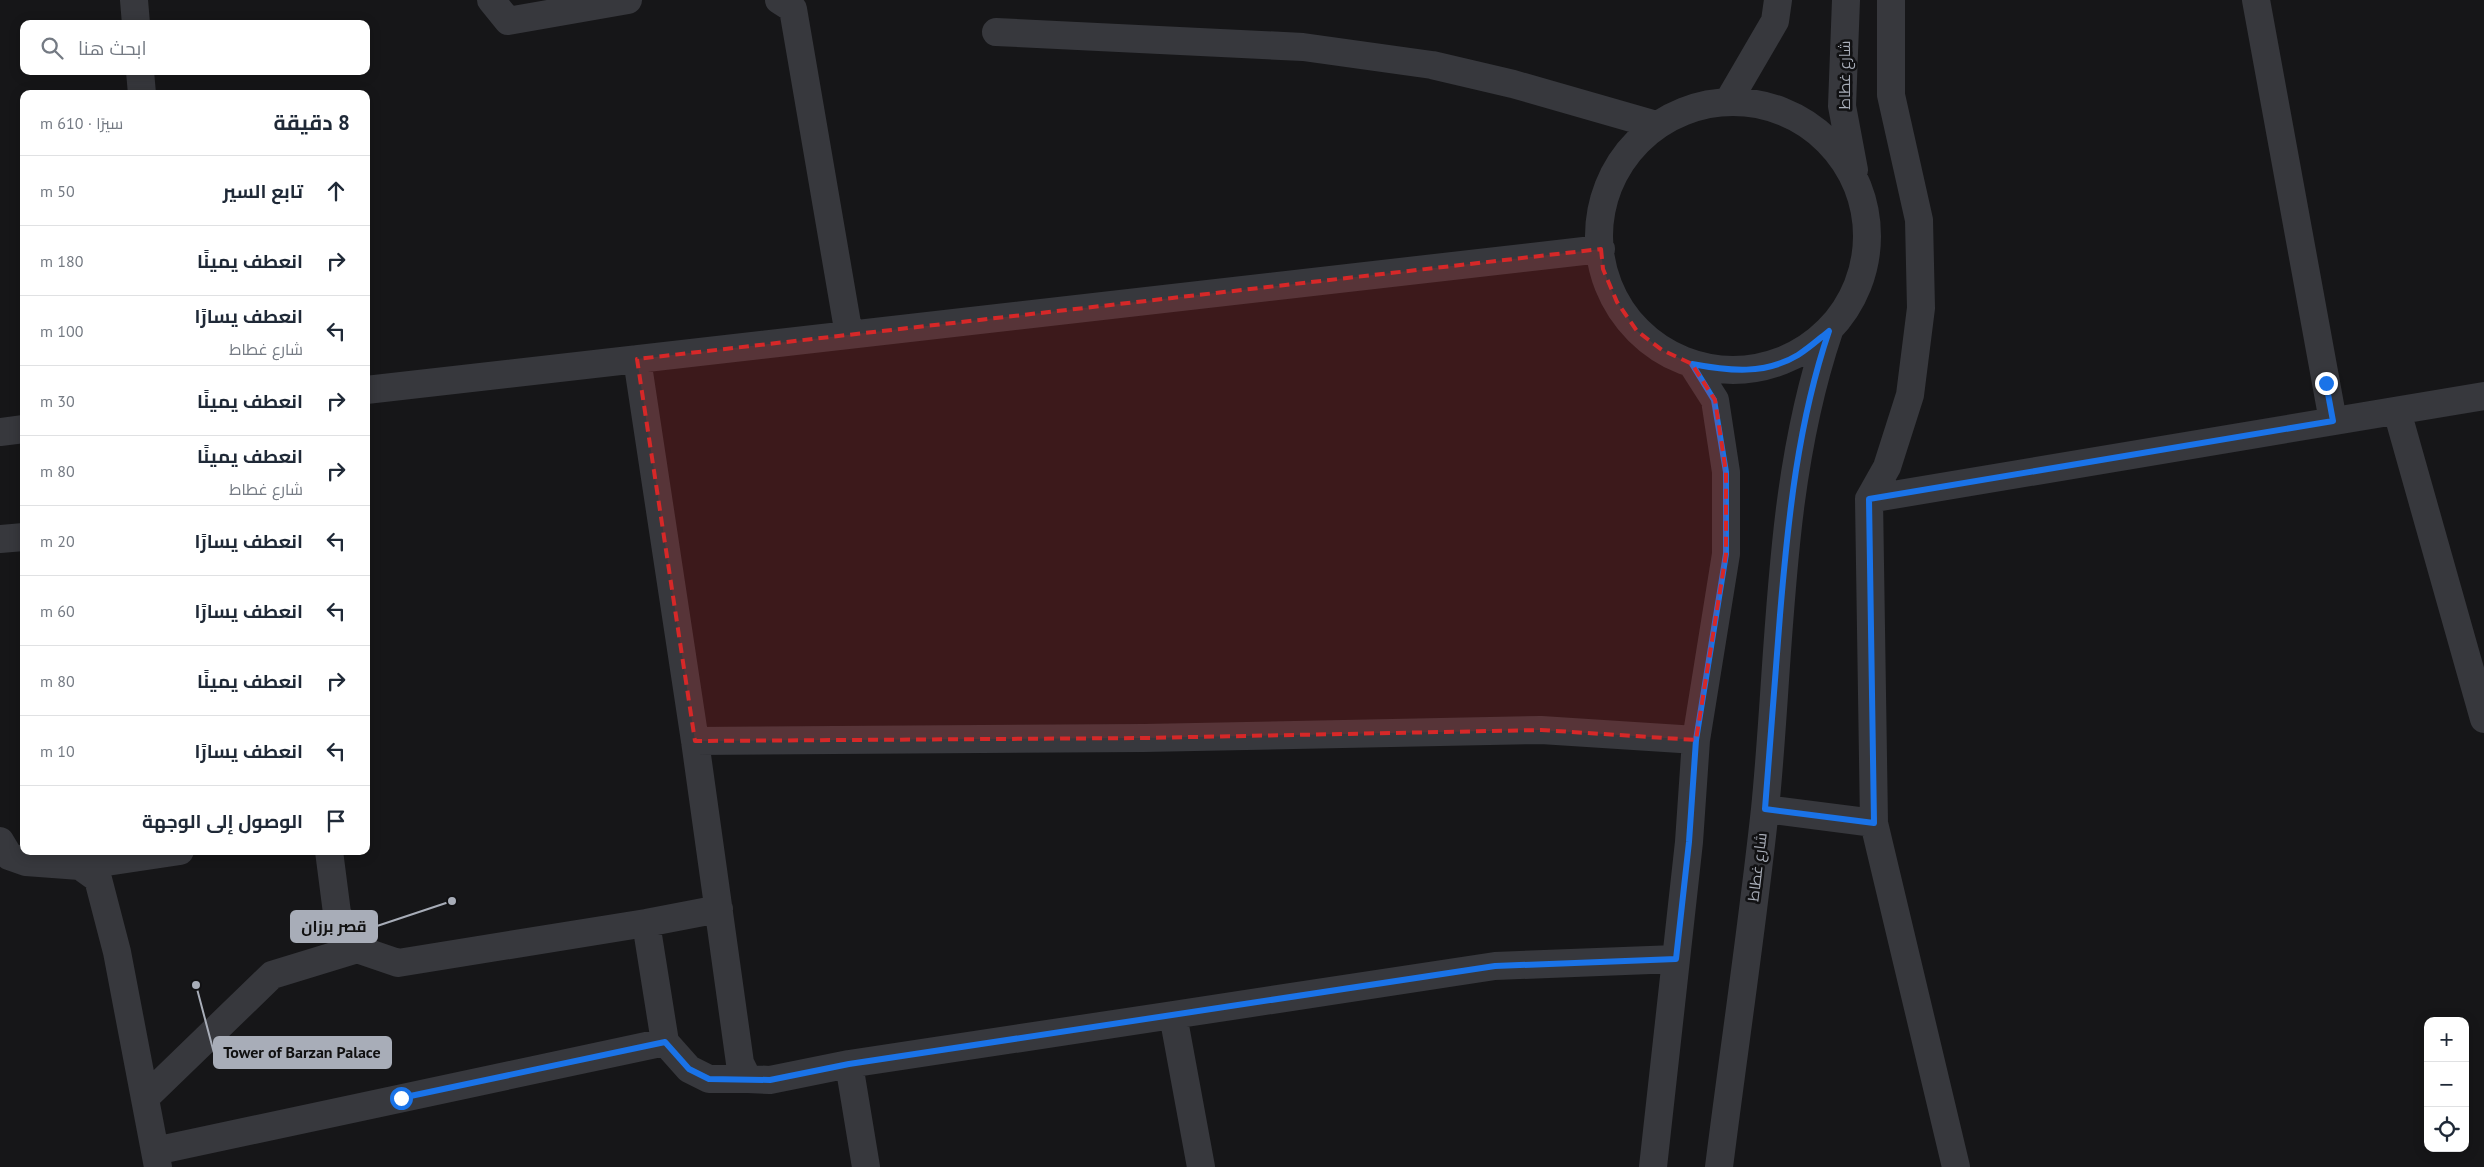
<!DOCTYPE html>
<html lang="ar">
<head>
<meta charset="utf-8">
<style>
	body { margin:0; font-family:"PT Sans",Cairo,sans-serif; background:#f6f6f7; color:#1f2937; direction:rtl }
	.controls { position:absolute; right:15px; bottom:15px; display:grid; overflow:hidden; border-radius:10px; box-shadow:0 2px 12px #0003 }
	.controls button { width:45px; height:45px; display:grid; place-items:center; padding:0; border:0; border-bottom:1px solid #e0e1e3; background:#fff; color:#1f2937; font:25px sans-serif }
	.stop { position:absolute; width:15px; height:15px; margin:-11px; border:4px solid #1a73e8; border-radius:50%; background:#fff }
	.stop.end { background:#1a73e8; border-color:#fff; box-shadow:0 1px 5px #0008 }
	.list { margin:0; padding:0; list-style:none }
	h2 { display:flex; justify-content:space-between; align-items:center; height:65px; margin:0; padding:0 20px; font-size:21px }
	h2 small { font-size:16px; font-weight:400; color:#747a83 }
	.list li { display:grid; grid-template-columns:32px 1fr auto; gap:15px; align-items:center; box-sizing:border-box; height:70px; padding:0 20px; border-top:1px solid #e0e1e3 }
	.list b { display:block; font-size:19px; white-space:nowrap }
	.list p { margin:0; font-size:16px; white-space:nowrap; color:#747a83 }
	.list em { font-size:16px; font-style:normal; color:#747a83 }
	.icon { flex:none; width:28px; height:28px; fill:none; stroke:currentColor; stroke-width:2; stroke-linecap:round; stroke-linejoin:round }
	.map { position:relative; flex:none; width:2484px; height:1167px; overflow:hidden; direction:ltr }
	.search { position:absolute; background:#fff; box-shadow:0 2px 12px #0003; left:20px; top:20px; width:350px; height:55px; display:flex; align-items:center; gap:12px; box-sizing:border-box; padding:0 18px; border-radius:10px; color:#747a83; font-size:19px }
	.panel { position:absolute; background:#fff; box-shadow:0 2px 12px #0003; left:20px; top:90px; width:350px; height:765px; border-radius:10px; direction:rtl }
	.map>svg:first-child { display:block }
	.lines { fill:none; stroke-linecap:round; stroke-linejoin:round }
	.minor { stroke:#37383d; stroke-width:28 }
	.route { stroke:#1a73e8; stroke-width:6 }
	.marked { fill:#d62828; fill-opacity:0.2; stroke:#d62828; stroke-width:4; stroke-dasharray:10 6; stroke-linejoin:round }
	.labels { text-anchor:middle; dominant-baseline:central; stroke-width:5; stroke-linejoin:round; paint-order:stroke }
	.street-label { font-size:15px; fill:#a8adb8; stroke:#111113 }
	.leader { fill:none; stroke:#a8adb8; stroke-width:2 }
	.callout-dot { fill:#a8adb8; stroke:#111113; stroke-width:2 }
	.callout { fill:#a8adb8; stroke:#a8adb8; stroke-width:2 }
	.callout-label { font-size:16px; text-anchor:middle; font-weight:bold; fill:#111 }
</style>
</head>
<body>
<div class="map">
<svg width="2484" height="1167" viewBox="0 0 2484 1167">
	<rect width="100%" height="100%" fill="#161618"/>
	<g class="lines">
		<path class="minor" d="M134,0L136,24
			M491,0L508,21L628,0
			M779,0L793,9L849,335
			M1846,0L1842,106L1854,170
			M1891,0V95L1919,220L1921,308L1910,395L1887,467L1869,499L1874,823L1956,1167
			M2256,0L2333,421
			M996,32L1303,47L1432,65L1513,84L1656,125
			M140,71L142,94
			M1729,100L1775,21L1778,0
			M1599 236a134 134 0 1 1 268 0a134 134 0 1 1-268 0Z
			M637,359L695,741L740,1063L748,1079L770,1080L849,1064L1173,1015
			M366,390L1601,249
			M2397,411L2484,719
			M0,432L24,429
			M1869,499L2484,396
			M0,539L24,537
			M695,741L1144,738L1541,730L1696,740
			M1765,809L1874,823
			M0,841L9,856L26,862L80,866L98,879L117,952L158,1167
			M329,851L337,913L357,949L398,963L646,923L719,909
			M80,866L180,851
			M646,923L665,1042L689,1069L709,1079H748
			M849,1064L866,1167
			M145,1098L272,975L357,949
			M155,1151L665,1042
			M1201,1167L1173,1015L1495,966L1676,959
			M1653,1167L1689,842L1696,740L1726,554V472L1715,400L1692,364
			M1719,1167C1734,1048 1752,929 1765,809C1781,650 1777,484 1829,331"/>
	</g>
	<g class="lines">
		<path class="route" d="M401,1098L665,1042L689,1069L709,1079L770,1080L849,1064L1495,966L1676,959L1689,842L1696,740L1726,554V472L1714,400L1692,364C1729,371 1765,375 1798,355C1809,348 1819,339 1829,331C1798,422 1788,519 1780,615C1775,680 1770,744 1765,809L1874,823L1869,499L2333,421L2326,383"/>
	</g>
	<path class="marked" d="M1601,249L1603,269L1617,302L1637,331L1662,350L1692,364L1715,400L1726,472V554L1696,740L1541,730L1144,738L695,741L637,359Z"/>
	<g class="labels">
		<g class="street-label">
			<text transform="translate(1844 75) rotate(-90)">شارع غطاط</text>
			<text transform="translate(1757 867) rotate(-83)">شارع غطاط</text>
		</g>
	</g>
	<path class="leader" d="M452 901L377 926M196 985L214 1053"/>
	<g class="callout-dot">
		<circle cx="452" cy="901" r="5"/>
		<circle cx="196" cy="985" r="5"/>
	</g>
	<g class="callout">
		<rect x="291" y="911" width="86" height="31" rx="5"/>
		<rect x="214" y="1037" width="177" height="31" rx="5"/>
	</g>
	<g class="callout-label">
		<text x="334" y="932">قصر برزان</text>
		<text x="302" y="1058">Tower of Barzan Palace</text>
	</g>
</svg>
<div class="controls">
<button>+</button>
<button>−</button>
<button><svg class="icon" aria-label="locate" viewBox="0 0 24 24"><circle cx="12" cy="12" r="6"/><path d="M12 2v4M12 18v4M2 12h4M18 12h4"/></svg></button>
</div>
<div class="stop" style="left:401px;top:1098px"></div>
<div class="stop end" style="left:2326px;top:383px"></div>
<div class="search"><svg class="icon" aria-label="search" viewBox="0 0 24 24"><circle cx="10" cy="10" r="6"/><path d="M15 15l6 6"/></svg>ابحث هنا</div>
<section class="panel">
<h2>8 دقيقة<small>سيرًا · 610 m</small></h2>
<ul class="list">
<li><svg class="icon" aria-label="ahead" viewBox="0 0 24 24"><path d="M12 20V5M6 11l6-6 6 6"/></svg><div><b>تابع السير</b></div><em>50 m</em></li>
<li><svg class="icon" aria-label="right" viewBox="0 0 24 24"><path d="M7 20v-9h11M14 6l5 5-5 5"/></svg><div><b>انعطف يمينًا</b></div><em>180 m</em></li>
<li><svg class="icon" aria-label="left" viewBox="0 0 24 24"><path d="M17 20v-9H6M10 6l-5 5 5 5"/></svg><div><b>انعطف يسارًا</b><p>شارع غطاط</p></div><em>100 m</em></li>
<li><svg class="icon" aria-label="right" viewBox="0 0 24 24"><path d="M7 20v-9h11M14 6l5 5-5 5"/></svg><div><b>انعطف يمينًا</b></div><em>30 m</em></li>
<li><svg class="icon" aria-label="right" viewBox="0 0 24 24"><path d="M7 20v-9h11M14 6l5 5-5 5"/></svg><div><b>انعطف يمينًا</b><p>شارع غطاط</p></div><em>80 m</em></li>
<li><svg class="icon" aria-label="left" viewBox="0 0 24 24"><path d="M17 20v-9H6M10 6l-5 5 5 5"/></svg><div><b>انعطف يسارًا</b></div><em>20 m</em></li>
<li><svg class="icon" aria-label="left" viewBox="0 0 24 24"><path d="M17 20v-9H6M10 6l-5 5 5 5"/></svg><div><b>انعطف يسارًا</b></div><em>60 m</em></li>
<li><svg class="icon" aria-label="right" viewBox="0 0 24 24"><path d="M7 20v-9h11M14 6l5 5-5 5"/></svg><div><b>انعطف يمينًا</b></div><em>80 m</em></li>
<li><svg class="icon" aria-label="left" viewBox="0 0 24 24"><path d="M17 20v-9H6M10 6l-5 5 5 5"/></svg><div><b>انعطف يسارًا</b></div><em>10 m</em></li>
<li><svg class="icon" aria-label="arrive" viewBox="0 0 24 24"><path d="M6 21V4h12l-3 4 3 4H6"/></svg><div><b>الوصول إلى الوجهة</b></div></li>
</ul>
</section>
</div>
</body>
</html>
